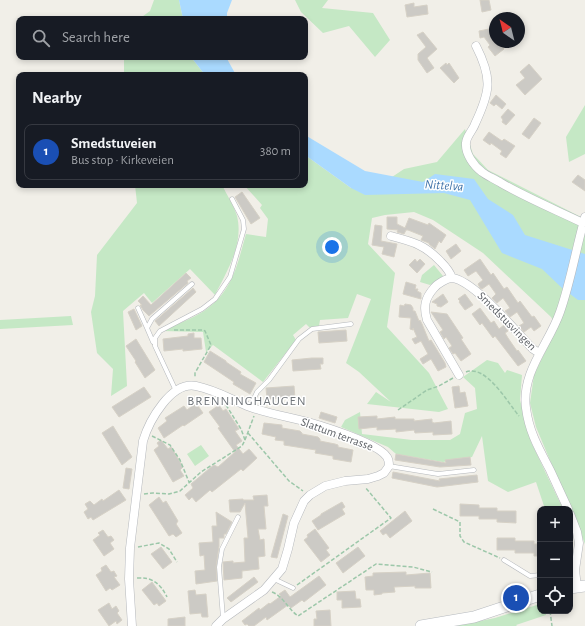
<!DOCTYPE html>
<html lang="en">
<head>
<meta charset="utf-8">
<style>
	body { margin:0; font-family:"Alegreya Sans",sans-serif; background:#20242c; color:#f1f3f6 }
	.controls { position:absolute; right:12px; bottom:12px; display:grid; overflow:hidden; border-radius:8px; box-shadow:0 2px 6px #0003 }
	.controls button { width:36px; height:36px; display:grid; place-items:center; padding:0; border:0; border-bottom:1px solid #363941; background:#171b24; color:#f1f3f6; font:20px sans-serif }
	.compass { position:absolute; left:489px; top:12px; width:36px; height:36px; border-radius:50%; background:#171b24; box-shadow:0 2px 6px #0003; rotate:325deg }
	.you { position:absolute; left:332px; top:247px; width:14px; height:14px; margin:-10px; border:3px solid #fff; border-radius:50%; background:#1a73e8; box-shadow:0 0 0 6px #1a73e833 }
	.badge { display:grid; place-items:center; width:26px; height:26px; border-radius:50%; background:#1a73e8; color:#fff; font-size:13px; font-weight:700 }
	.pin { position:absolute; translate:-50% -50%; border:2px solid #fff; box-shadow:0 1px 4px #0006 }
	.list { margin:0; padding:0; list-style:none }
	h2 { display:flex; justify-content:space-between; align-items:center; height:52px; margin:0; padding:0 16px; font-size:17px }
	h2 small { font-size:13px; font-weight:400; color:#9ea1a6 }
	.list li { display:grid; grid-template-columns:26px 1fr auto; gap:12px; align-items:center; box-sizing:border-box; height:56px; margin:0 8px 8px; padding:0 8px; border:1px solid #363941; border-radius:8px }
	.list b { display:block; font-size:15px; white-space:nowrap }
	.list p { margin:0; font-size:13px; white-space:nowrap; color:#9ea1a6 }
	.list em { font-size:13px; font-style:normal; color:#9ea1a6 }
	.icon { flex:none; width:22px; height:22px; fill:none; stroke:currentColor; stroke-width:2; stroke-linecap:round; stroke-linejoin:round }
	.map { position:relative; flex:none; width:585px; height:626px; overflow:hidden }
	.search { position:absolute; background:#171b24; box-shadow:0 2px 6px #0003; left:16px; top:16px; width:292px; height:44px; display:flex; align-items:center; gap:10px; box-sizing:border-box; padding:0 14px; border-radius:8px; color:#9ea1a6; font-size:15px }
	.panel { position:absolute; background:#171b24; box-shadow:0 2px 6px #0003; left:16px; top:72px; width:292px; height:116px; border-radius:8px }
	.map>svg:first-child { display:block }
	.green { fill:#c5e8c5 }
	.water { fill:#aadaff }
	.building { fill:#cccac5; stroke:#d6d1c6 }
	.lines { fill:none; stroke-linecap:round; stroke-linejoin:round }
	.lane-casing { stroke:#b5b8bc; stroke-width:5 }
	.street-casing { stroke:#b5b8bc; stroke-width:9 }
	.secondary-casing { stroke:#b6babf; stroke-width:12 }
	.path { stroke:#9cc7a9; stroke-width:1.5; stroke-dasharray:4 2; stroke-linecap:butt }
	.lane { stroke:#fff; stroke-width:4 }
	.street { stroke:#fff; stroke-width:8 }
	.secondary { stroke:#fff; stroke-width:11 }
	.labels { text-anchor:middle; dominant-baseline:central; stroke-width:3; stroke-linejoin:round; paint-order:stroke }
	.street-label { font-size:12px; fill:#5f6368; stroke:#fff }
	.water-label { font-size:13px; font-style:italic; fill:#4174aa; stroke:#fff }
	.neighbourhood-label { font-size:13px; letter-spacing:1px; fill:#70757a; stroke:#fff }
</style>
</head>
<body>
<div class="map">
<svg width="585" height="626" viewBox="0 0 585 626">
	<rect width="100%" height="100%" fill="#f1efe8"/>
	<path class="green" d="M154,0H179L183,19H139L150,11Z
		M295,0H328L322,8L373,13L390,40L375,57L349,26L323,33L301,12Z
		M124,57H191L205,75H124Z
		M585,105V154L569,162L566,137Z
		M465,129L473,154L488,170L583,218L585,216V544L536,427L530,403L534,375L557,327L551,317L483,253L433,220L414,212L385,215L372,218L368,244L395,273L387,327L429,373L448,409L439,412L367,404L376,392L391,402L359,372L346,363L371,299L357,294L348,318L320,320L319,326L310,328L306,324L293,335L296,340L263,382L213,345L206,352L203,332L162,331C176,324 192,319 204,311C233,291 237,265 246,234L266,237L268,219L260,208L262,205L244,185H305V155L351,188L383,183L404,169L437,162Z
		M135,185H222C227,195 234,206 237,216C244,244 227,271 215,295L190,269L152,303L144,293L123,311L127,386L111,396L113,369L97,353L91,312L95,296L97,255L137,203Z
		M434,265L443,276L430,285L420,282L422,275Z
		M71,316L73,325L0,329V320Z
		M487,360L498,363L505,373L507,370L522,375L520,400L531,442L563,509H545L536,482L508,492L488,481L482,436L472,457L443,462L396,454L388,447L341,427L345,420L360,412L362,434L412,440H450L460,434L465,413L477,409L475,388L463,377Z
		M201,445L209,456L195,466L187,454Z
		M540,604V611H546V615L516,625L517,626H455L495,618Z"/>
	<path class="water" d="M179,0H232L227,13V19H183Z
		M191,57H226L236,75H205Z
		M305,135L365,171L423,182L435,174L474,179L488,199L513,215L525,235L585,254V300H578L562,288L542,269L502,253L470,200L444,193L365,195L351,188L305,155Z"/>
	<path class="building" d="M480,0H489L491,10L482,12Z
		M414,3V7L427,5L428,14L407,17L405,5Z
		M489,29L495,37V42H498L504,49L495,56L488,47L490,45L484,37L480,38L479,31Z
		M423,32L437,49L427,58L434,68L427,73L418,60V54L426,47L417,35Z
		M446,63L447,65L449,63L459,78L454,83L440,68Z
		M529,64L542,79L525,95L516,85L525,78L520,72Z
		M496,95L506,104L502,109L496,104L494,106L490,103Z
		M508,109L515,115L506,125L502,122L503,120L501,117Z
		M534,118L541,123L529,139L522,134Z
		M489,132L502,141L504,139L515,146L506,158L500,154L502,151L491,143L490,145L483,140Z
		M578,175L585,180V191L572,182Z
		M242,192L260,218L251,224L235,197Z
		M387,217H397V224L405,228L409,218L428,225L429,223L446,235L441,243L439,241L435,249L429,244V243L421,240L423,236L408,230H406L404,234L397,232L398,230L387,229Z
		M375,225L382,226L381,241L397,244L394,257L382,254L384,247L372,245Z
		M456,244L461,251L451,259L446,251Z
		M415,259L417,262L420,259L425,264L417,273L409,265Z
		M480,259L491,275L493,273L504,289L507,287L518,303L520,301L532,317L534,316L541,326L534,331L531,327L524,332L519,326L524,323L517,312L510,317L505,311L510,308L503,298L497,303L492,298L496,294L489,284L482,289L480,288L478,284L483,280L476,271L468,276L464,270Z
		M186,273L191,278L187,281L188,283L149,316L143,310L140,305H142L138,301L143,296L151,305Z
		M406,282L416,285L415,289H418L417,291L421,293V299L403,294Z
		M193,288L196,292L159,326L155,321Z
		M443,294L448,302L441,307L437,306V304L432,302Z
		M465,294L473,305L465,310L459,302L460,301L458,299Z
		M405,304L411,305L413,308V311H415L419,321L420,320L422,324L429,341L431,340L445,363L446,367L438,371L431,359L423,364L420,359L428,354L421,341L415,344L412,339L417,337L413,328V330L410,329L411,318L399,317L400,305L404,306Z
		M480,308L491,323L494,321L499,329L504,325L508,331L505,333L508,338L517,351L518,350L526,361L518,366L495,336L493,338L482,323L480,325L472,314Z
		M134,309L142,326L136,330L128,312Z
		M431,312L447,314L463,338L461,339L471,354L461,361L455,353L453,354L449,348L452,346L446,337L444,339L440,332L443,330Z
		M346,330L347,341L319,343L318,332Z
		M194,333V338H201L202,349L183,351V349L164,351L163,339L188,336V334Z
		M136,339L155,370L145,378L135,362L136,361L126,346Z
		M210,351L226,361V362L241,372L240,374L256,383L250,394L233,384L234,382L204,362Z
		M312,358H323V364H320L321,369L293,371L292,360Z
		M294,386L295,398L267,399L266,388Z
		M459,386L460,393L465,392L468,406L455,408L452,387Z
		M144,387L151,397L119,417L112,407Z
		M196,403L203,413L184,426L183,425L164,438L158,428L167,421L165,418L184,406L187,410Z
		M219,405L223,411L226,409L239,429L235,431L242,441L236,445L243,454L249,449L257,458L243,471L241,469L212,492L210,490L196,502L192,497L189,500L185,495L193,488L191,484L210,468L214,465L218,467L235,452L218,428L220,427L209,412Z
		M321,412L337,417L335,423L319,418Z
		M377,416V419L395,417V419H414V421L432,419V422L434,423L451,421L452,434L433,435V432L415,433L414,430L396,432V429L377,430V427L359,429L358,417Z
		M264,423L282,425V428L300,431L302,433V434L318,437L320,439V441L335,444L338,445V447L353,450L351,462L333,459V456L315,453L316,450L284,445V441L275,440L276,437L262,434Z
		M113,426L132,457L122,465L102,433Z
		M161,440L168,449L171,447L183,467L180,470L184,476L173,482L154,450L159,446L157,443Z
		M396,454L446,463L445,460L470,457L471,465L440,467L395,460Z
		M126,468L132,469L129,489L123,488Z
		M393,472L440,481L439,479L477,475L478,482L437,487L392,478Z
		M119,490L126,500L93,520L91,517L88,519L84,512L88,509L85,504L90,501L94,505L102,499L103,501Z
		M267,495L268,506H264L266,529H258L260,540L264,539L265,556L258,557L259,569L242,571V578L224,580L223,562L233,561V563L245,562L244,538H248L245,503L240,512H230L229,500L243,499V500H254L253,496Z
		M159,497L163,503L166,501L178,521L176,524L182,533L176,537L173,534L169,536L149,505Z
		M342,502L345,507L342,509L345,514L318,530L312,521L321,515V514Z
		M460,504L479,505V508H497V511H516V523L497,522V519H479V516H460Z
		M405,511L412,521L390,538L386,533L383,535L380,531Z
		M216,512L232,522L226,534H224V538H219V546L216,567L217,581L196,584L195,571L205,570L204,555L200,556L199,543L213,542L212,526H217Z
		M283,514L288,516L277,558L271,557Z
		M315,529L329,548L326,550L330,555L321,562L304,540L308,537L307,535Z
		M103,530L108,537L111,536L114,540L110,543L114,549L104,556L93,540L100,535L98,533Z
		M497,538H515V541H534V544H540V556H534V553H515V550H497Z
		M161,547L172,562L163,569L151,554Z
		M358,547L365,556L343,573L336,563Z
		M106,565L111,572L114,571L115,573L117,576L114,577L120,585L112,590L110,588L106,591L96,575L102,571L101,568Z
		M406,572V575L430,573L431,588H415V586L394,587L395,592L382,593V594L374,595V590H366L365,577L373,576V573Z
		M319,576L326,585L304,602L302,600L291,608L288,605L267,620L266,617L254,626H249L247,624L245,625L242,621L259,608L260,610L269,603L270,604L281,596L279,594L285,590L290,597Z
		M254,577L258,582L231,602L227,598Z
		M152,582L166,601L159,606L157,603L154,605L142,590Z
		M195,590L196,595L206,594L208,617H202L201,613L190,614L188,591Z
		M355,591L356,599H360L361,607L342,608V600H337V592Z
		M109,603L112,609L116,606L119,611L117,613L122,620L117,624L116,621L109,626L98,610Z
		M330,610L331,626H314V619H317L316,611Z
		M185,617V626H168V619Z"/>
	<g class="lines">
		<defs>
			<path id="lane" d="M138,308L147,328
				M153,342L147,328L152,319L192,284
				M176,391L155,346V338L160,331L202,309L215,299L230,277L244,229L243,220L232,199
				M250,407L257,392L269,380L299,339L312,329L351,324
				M389,466L438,474L474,470
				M504,560L530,576L540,575
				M274,579L293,588
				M223,618L219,567L222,549L238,517"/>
			<path id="street" d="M476,46C493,79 490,92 475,124C473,130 466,137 466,143C465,154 474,166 482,172C487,176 495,179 501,183C527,198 556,210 583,223
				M391,236C414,242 425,245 441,262C446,267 450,272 452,278
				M459,375L427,320C423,307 425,298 434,288C437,284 447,278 452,278C474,280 517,333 533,349L539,353
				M568,509C562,496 556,483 550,470C539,449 529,432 526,408C521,372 549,344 560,312C571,281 576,248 585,217
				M570,514L577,532L579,543L575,570L577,587
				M132,626L129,579L130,548L143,441C149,421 171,381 196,386C216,390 232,400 250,407C272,415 296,418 318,425C334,430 379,444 387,457C389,460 389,463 389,466L384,473L378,476L368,479L345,481L325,486L310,495L304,501L294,523L288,549L282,569L264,590L223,619L216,626"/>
			<path id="secondary" d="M570,588L585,586
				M421,626L474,617L540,595"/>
		</defs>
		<use href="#lane" class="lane-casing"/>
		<use href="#street" class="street-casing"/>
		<use href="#secondary" class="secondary-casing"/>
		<path class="path" d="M174,330H203L205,331L211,345L195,373V378
			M466,372C486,364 508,403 519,416
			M226,405L241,429L245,440
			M398,410L427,390L439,386L453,378
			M248,433L289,481L303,491
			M152,436L170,445L180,460L189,482
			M144,494L153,493L169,494L180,491L201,472L242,446L245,440L254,416
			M433,509L460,522V536L464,542L500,558
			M138,547L159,543L169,549L177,562
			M137,578C152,577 160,583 167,597
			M297,585L391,518L365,487
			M272,592C283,596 288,609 298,616L376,564L413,567L432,572
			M550,611L552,626"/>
		<use href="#lane" class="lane"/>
		<use href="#street" class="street"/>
		<use href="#secondary" class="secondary"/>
	</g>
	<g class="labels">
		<g class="street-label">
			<text transform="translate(507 321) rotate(45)">Smedstusvingen</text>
			<text transform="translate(337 434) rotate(20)">Slattum terrasse</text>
		</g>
		<g class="water-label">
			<text transform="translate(444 186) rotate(4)">Nittelva</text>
		</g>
		<g class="neighbourhood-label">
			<text x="247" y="401">BRENNINGHAUGEN</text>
		</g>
	</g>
</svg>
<div class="controls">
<button>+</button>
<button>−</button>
<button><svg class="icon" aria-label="locate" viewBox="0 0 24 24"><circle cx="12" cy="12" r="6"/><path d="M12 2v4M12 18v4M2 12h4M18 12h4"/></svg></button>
</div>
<svg class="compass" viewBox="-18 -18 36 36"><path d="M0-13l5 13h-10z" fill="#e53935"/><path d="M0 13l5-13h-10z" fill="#9ea1a6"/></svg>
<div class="you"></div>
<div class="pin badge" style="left:516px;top:598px;background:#1a4fb4">1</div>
<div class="search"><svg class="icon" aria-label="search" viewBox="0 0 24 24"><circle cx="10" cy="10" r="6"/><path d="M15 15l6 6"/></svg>Search here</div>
<section class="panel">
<h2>Nearby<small></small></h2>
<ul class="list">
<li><span class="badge" style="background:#1a4fb4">1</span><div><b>Smedstuveien</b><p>Bus stop · Kirkeveien</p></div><em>380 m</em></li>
</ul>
</section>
</div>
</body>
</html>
